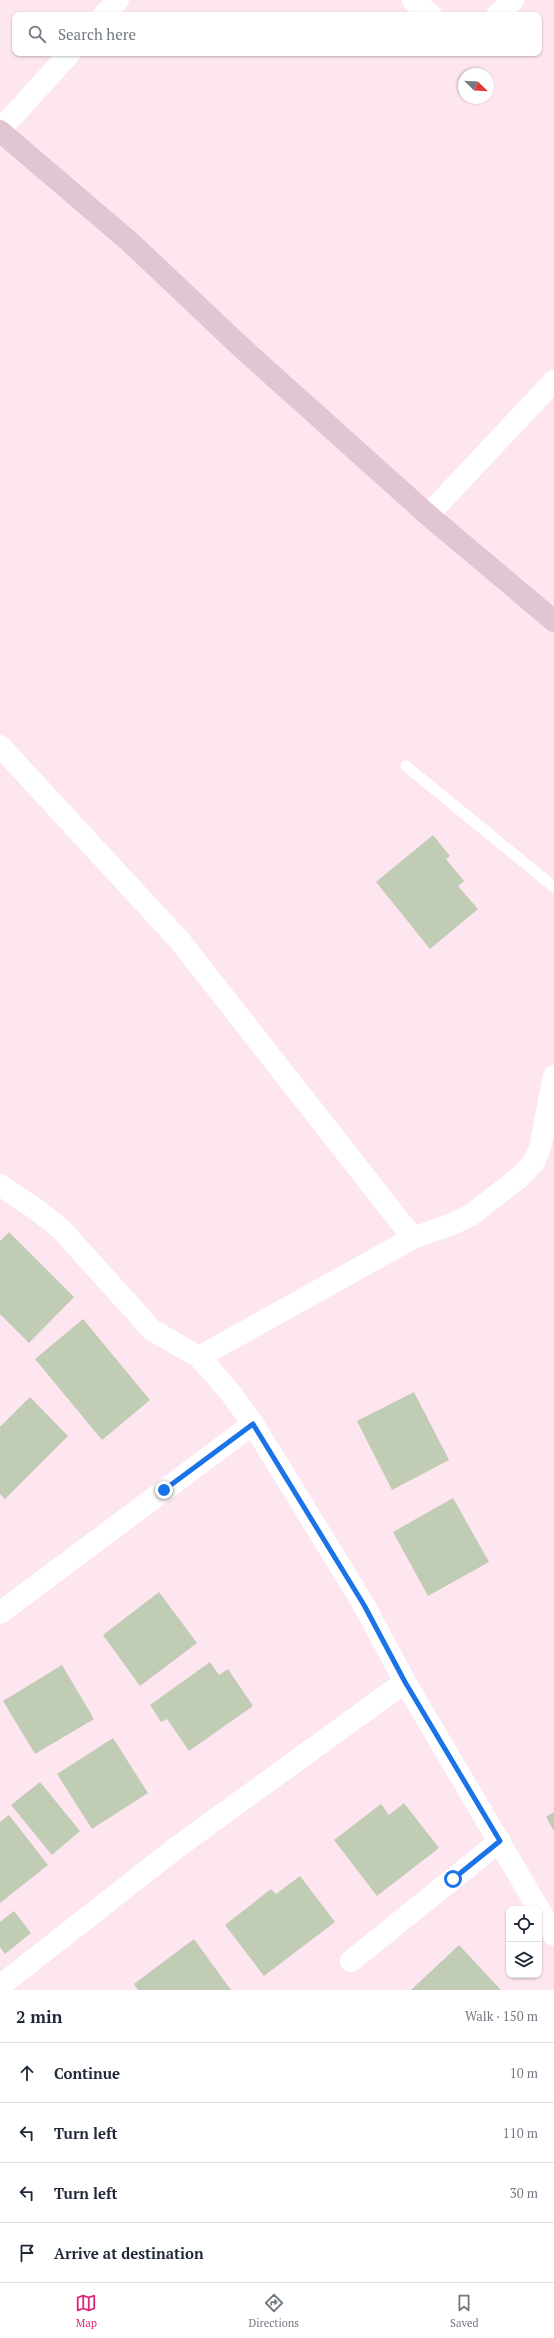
<!DOCTYPE html>
<meta charset="utf-8">
<style>
body{margin:0;font-family:"PT Serif",serif;background:#f2f2f3;color:#1f2937}
.controls{position:absolute;right:12px;bottom:12px;display:grid;overflow:hidden;border-radius:8px;box-shadow:0 1px 3px #0004}
.controls button{width:36px;height:36px;display:grid;place-items:center;padding:0;border:0;border-bottom:1px solid #e0e1e3;background:#fff;color:#1f2937;font:20px sans-serif}
.compass{position:absolute;left:458px;top:68px;width:36px;height:36px;border-radius:50%;background:#fff;box-shadow:0 1px 3px #0004;rotate:114deg}
.stop{position:absolute;width:12px;height:12px;margin:-9px;border:3px solid #1a73e8;border-radius:50%;background:#fff}
.stop.end{background:#1a73e8;border-color:#fff;box-shadow:0 1px 4px #0008}
.list{margin:0;padding:0;list-style:none}
h2{display:flex;justify-content:space-between;align-items:center;height:52px;margin:0;padding:0 16px;font-size:17px}
h2 small{font-size:13px;font-weight:400;color:#747a83}
.list li{display:grid;grid-template-columns:26px 1fr auto;gap:12px;align-items:center;box-sizing:border-box;height:60px;padding:0 16px;border-top:1px solid #e0e1e3}
.list b{display:block;font-size:15px;white-space:nowrap}
.list em{font-size:13px;font-style:normal;color:#747a83}
.icon{flex:none;width:22px;height:22px;fill:none;stroke:currentColor;stroke-width:2;stroke-linecap:round;stroke-linejoin:round}
.map{position:relative;flex:none;width:554px;height:1990px;overflow:hidden}
.search{position:absolute;background:#fff;box-shadow:0 1px 3px #0004;left:12px;right:12px;top:12px;height:44px;display:flex;align-items:center;gap:10px;box-sizing:border-box;padding:0 14px;border-radius:8px;color:#747a83;font-size:15px}
.sheet{height:292px;background:#fff}
nav{display:flex;justify-content:space-around;align-items:center;box-sizing:border-box;height:56px;border-top:1px solid #e0e1e3;background:#fff;font-size:11px;color:#747a83}
nav a{display:grid;justify-items:center;gap:2px}
nav .on{color:#db2777}
.map>svg:first-child{display:block}
.building{fill:#c1ccb5}
.lines{fill:none;stroke-linecap:round;stroke-linejoin:round}
.service{stroke:#fff;stroke-width:11}
.minor{stroke:#fff;stroke-width:22}
.secondary{stroke:#e2c5d2;stroke-width:22}
.route{stroke:#1a73e8;stroke-width:5}
</style>
<div class="map">
<svg width="554" height="1990" viewBox="0 0 554 1990">
<rect width="100%" height="100%" fill="#fde6ef"/>
<path class="building" d="M433,835L450,856L446,859L464,881L458,886L478,909L430,949L376,882Z
M9,1232L74,1297L29,1343L0,1314V1241Z
M83,1319L150,1400L102,1440L35,1359Z
M414,1392L449,1460L392,1490L357,1421Z
M30,1397L68,1436L5,1499L0,1494V1427Z
M453,1498L489,1562L428,1596L393,1532Z
M159,1592L197,1643L140,1686L103,1635Z
M210,1662L219,1675L228,1669L253,1706L189,1751L167,1719L161,1722L150,1705Z
M62,1665L94,1719L35,1754L3,1701Z
M113,1738L148,1793L92,1829L57,1774Z
M40,1782L80,1831L52,1855L11,1805Z
M404,1803L439,1848L377,1896L334,1840L381,1804L389,1815Z
M554,1812V1831L546,1817Z
M9,1815L48,1865L0,1903V1822Z
M300,1876L335,1922L264,1976L225,1925L271,1889L276,1894Z
M14,1911L31,1933L5,1954L0,1947V1922Z
M194,1939L231,1990H138L134,1984Z
M459,1945L501,1990H411Z"/>
<g class="lines">
<path class="service" d="M406,766L554,887"/>
<path class="minor" d="M413,0L431,15
M104,15L118,0
M497,15L513,0
M0,130L70,53
M428,515L554,381
M0,746L180,941L413,1238
M0,1185L37,1210L60,1228L152,1330L199,1357L230,1392L253,1424L364,1605L405,1682L554,1935
M199,1357L413,1238L452,1224L471,1215L521,1176L534,1162L540,1148L554,1076
M0,1613L253,1424
M351,1961L500,1841
M0,1986L176,1848L405,1682"/>
<path class="secondary" d="M0,131L130,242L241,347L428,515L554,621"/>
</g>
<g class="lines">
<path class="route" d="M164,1490L253,1424L364,1605L405,1682L500,1841L453,1879"/>
</g>
</svg>
<div class="controls">
<button><svg class="icon" aria-label="locate" viewBox="0 0 24 24"><circle cx="12" cy="12" r="6"/><path d="M12 2v4M12 18v4M2 12h4M18 12h4"/></svg></button>
<button><svg class="icon" aria-label="layers" viewBox="0 0 24 24"><path d="M12 4l9 5-9 5-9-5zM3 14l9 5 9-5"/></svg></button>
</div>
<svg class="compass" viewBox="-18 -18 36 36"><path d="M0-13l5 13h-10z" fill="#e53935"/><path d="M0 13l5-13h-10z" fill="#747a83"/></svg>
<div class="stop" style="left:453px;top:1879px"></div>
<div class="stop end" style="left:164px;top:1490px"></div>
<div class="search"><svg class="icon" aria-label="search" viewBox="0 0 24 24"><circle cx="10" cy="10" r="6"/><path d="M15 15l6 6"/></svg>Search here</div>
</div>
<section class="sheet">
<h2>2 min<small>Walk · 150 m</small></h2>
<ul class="list">
<li><svg class="icon" aria-label="ahead" viewBox="0 0 24 24"><path d="M12 20V5M6 11l6-6 6 6"/></svg><div><b>Continue</b></div><em>10 m</em></li>
<li><svg class="icon" aria-label="left" viewBox="0 0 24 24"><path d="M17 20v-9H6M10 6l-5 5 5 5"/></svg><div><b>Turn left</b></div><em>110 m</em></li>
<li><svg class="icon" aria-label="left" viewBox="0 0 24 24"><path d="M17 20v-9H6M10 6l-5 5 5 5"/></svg><div><b>Turn left</b></div><em>30 m</em></li>
<li><svg class="icon" aria-label="arrive" viewBox="0 0 24 24"><path d="M6 21V4h12l-3 4 3 4H6"/></svg><div><b>Arrive at destination</b></div></li>
</ul>
</section>
<nav>
<a class="on"><svg class="icon" aria-label="map" viewBox="0 0 24 24"><path d="M3 6l6-2 6 2 6-2v14l-6 2-6-2-6 2zM9 4v14M15 6v14"/></svg>Map</a>
<a><svg class="icon" aria-label="directions" viewBox="0 0 24 24"><path d="M12 3l9 9-9 9-9-9zM9 14v-3h6M13 9l2 2-2 2"/></svg>Directions</a>
<a><svg class="icon" aria-label="saved" viewBox="0 0 24 24"><path d="M7 4h10v16l-5-4-5 4z"/></svg>Saved</a>
</nav>
